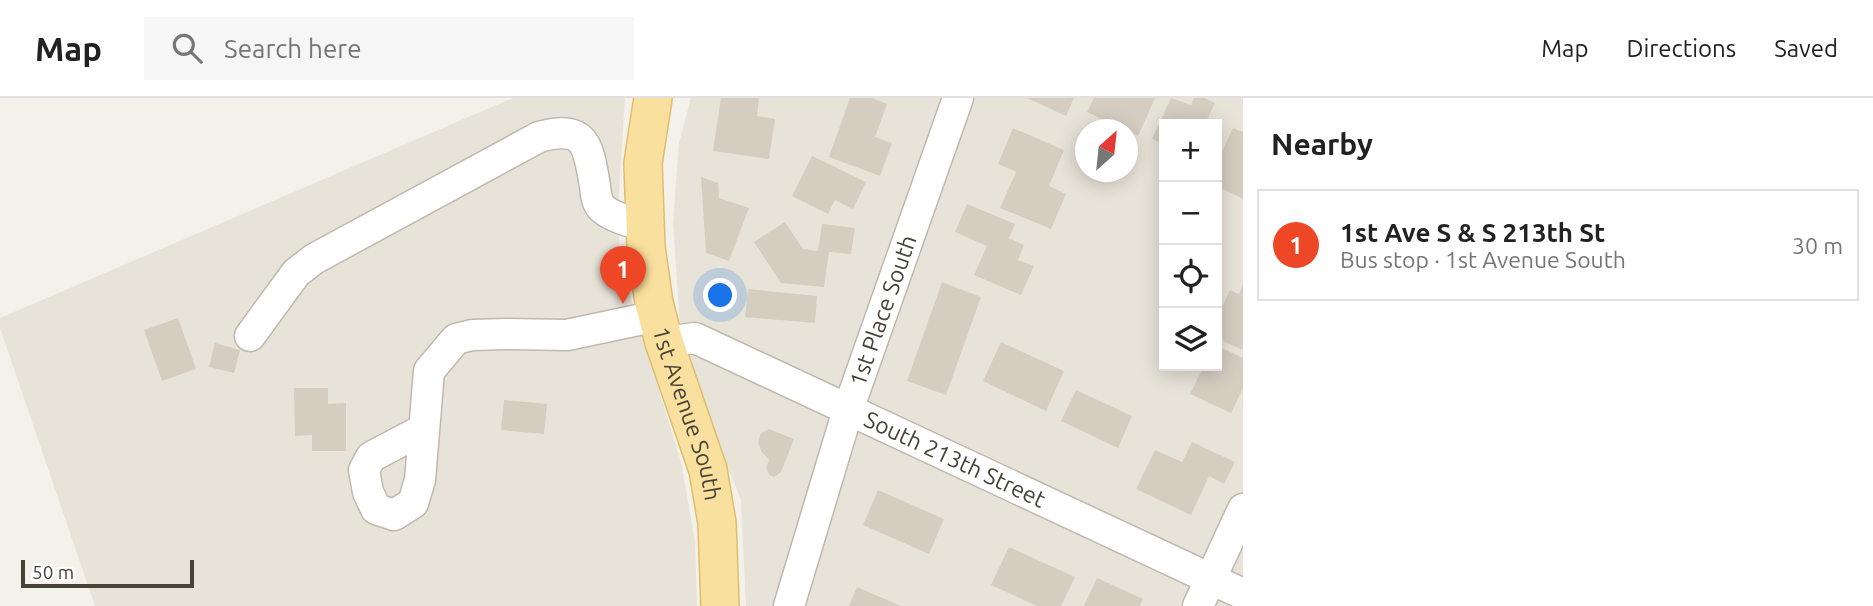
<!DOCTYPE html>
<meta charset="utf-8">
<style>
body{margin:0;font-family:Ubuntu,sans-serif;background:#f6f6f6;color:#222}
.controls{position:absolute;right:21px;top:21px;display:grid;overflow:hidden;border-radius:0px;box-shadow:0 4px 18px #0003}
.controls button{width:63px;height:63px;display:grid;place-items:center;padding:0;border:0;border-bottom:2px solid #e0e0e0;background:#fff;color:#222;font:35px sans-serif}
.compass{position:absolute;left:1075px;top:21px;width:63px;height:63px;border-radius:50%;background:#fff;box-shadow:0 4px 18px #0003;rotate:27deg}
.scale{position:absolute;left:21px;bottom:18px;width:173px;box-sizing:border-box;padding-left:7px;border:4px solid #474238;border-top:0;font-size:19px;line-height:24px;white-space:nowrap;color:#474238;-webkit-text-stroke:5px #fff;paint-order:stroke}
.you{position:absolute;left:721px;top:198px;width:24px;height:24px;margin:-18px;border:5px solid #fff;border-radius:50%;background:#1a73e8;box-shadow:0 0 0 10px #1a73e833}
.badge{display:grid;place-items:center;width:46px;height:46px;border-radius:50%;background:#ee4726;color:#fff;font-size:23px;font-weight:700}
.pin{position:absolute;translate:-50% -58px;filter:drop-shadow(0 2px 4px #0008)}
.pin::after{content:'';position:absolute;top:37px;width:24px;height:21px;background:inherit;clip-path:polygon(0 0,100% 0,50% 100%)}
.list{margin:0;padding:0;list-style:none}
h2{display:flex;justify-content:space-between;align-items:center;height:91px;margin:0;padding:0 28px;font-size:30px}
h2 small{font-size:23px;font-weight:400;color:#767676}
.list li{display:grid;grid-template-columns:46px 1fr auto;gap:21px;align-items:center;box-sizing:border-box;height:112px;margin:0 14px 14px;padding:0 14px;border:2px solid #e0e0e0;border-radius:0px}
.list b{display:block;font-size:26px;white-space:nowrap}
.list p{margin:0;font-size:23px;white-space:nowrap;color:#767676}
.list em{font-size:23px;font-style:normal;color:#767676}
.icon{flex:none;width:38px;height:38px;fill:none;stroke:currentColor;stroke-width:2;stroke-linecap:round;stroke-linejoin:round}
.map{position:relative;flex:none;width:1243px;height:508px;overflow:hidden}
header{display:flex;align-items:center;gap:42px;box-sizing:border-box;height:98px;padding:0 35px;background:#fff;border-bottom:2px solid #e0e0e0}
header strong{font-size:33px}
nav{display:flex;gap:38px;margin-inline-start:auto;font-size:24px}
.search{width:490px;height:63px;background:#f6f6f6;display:flex;align-items:center;gap:18px;box-sizing:border-box;padding:0 24px;border-radius:0px;color:#767676;font-size:26px}
main{display:flex}
aside{flex:1;background:#fff}
.map>svg:first-child{display:block}
.residential{fill:#e8e3d8;fill-rule:evenodd}
.building{fill:#d5cdc0}
.lines{fill:none;stroke-linecap:round;stroke-linejoin:round}
.minor-casing{stroke:#bfb9ad;stroke-width:33}
.major-casing{stroke:#debe6e;stroke-width:40}
.minor{stroke:#fff;stroke-width:30}
.major{stroke:#f9e09e;stroke-width:37}
.labels{text-anchor:middle;stroke-width:5;stroke-linejoin:round;paint-order:stroke}
.street-label{font-size:23px;fill:#474238;stroke:#fff}
</style>
<header>
<strong>Map</strong>
<div class="search"><svg class="icon" aria-label="search" viewBox="0 0 24 24"><circle cx="10" cy="10" r="6"/><path d="M15 15l6 6"/></svg>Search here</div>
<nav><a>Map</a><a>Directions</a><a>Saved</a></nav>
</header>
<main>
<div class="map">
<svg width="1243" height="508" viewBox="0 0 1243 508">
<rect width="100%" height="100%" fill="#f4f1ea"/>
<path class="residential" d="M513,0H625L618,110L620,165L681,364L695,443L697,508H95L0,230V220Z
M691,0H1243V508H746L741,402L682,256L673,125L679,45ZM1164,26H1217V268H1164ZM1086,32H1128V74H1086Z"/>
<path class="building" d="M721,0H759L757,18L775,21L769,61L713,53Z
M850,0H872L887,6L875,39L892,45L880,78L829,59Z
M1027,0H1074L1066,18Z
M1094,0H1155L1138,38L1087,14Z
M1171,0L1191,7L1194,0H1205L1215,5L1205,26H1164V47L1152,41Z
M1013,30L1064,52L1049,88L1066,96L1051,131L1000,110L1016,74L998,66Z
M1233,30L1243,34V101L1217,88V64Z
M812,58L866,84L853,111L835,102L828,116L792,98Z
M701,79L718,85L719,100L749,110L729,163L706,155Z
M967,106L1015,126L1009,140L1024,147L1018,162L1034,168L1021,197L974,177L987,148L955,134Z
M785,124L803,151L818,153L822,126L855,130L851,156L829,154L824,189L781,185L754,144Z
M942,184L981,199L946,297L907,283Z
M1243,187V252L1223,243L1219,215L1230,192L1239,196Z
M748,191L817,198L815,225L745,219Z
M178,220L196,271L162,283L144,232Z
M1001,244L1064,273L1046,313L983,283Z
M215,245L240,252L234,275L209,269Z
M1217,248L1243,260V290L1231,315L1190,296L1204,268H1217Z
M294,290H328V306L346,305V353H312V337L295,338Z
M1076,292L1132,318L1118,350L1061,323Z
M504,302L547,306L544,336L501,332Z
M769,331L794,341L781,374L774,379L769,377L766,370L769,362L761,353L758,344L761,335Z
M1192,344L1235,364L1224,386L1209,378L1191,417L1136,391L1155,352L1182,364Z
M878,392L944,421L929,456L863,427Z
M1009,449L1075,479L1061,508H1037L991,487Z
M1097,480L1143,501L1140,508H1084Z
M857,489L901,508H849Z"/>
<g class="lines">
<defs>
<g id="minor">
<path d="M250,238L296,175L314,161L539,39C587,26 588,48 595,88C596,95 596,103 601,109C610,119 633,124 646,129"/>
<path id="s1" d="M664,244L695,240L1243,496"/>
<path d="M424,331L371,359L364,372L368,394L376,411L394,417L413,405L420,382L429,273L456,241L472,237L506,236L567,237L657,218"/>
<path id="s2" d="M789,508L848,312L958,0"/>
<path d="M1198,508L1243,411"/>
</g>
<g id="major">
<path id="s3" d="M653,0L643,65L646,150L654,205L664,244L708,372L717,425L720,508"/>
</g>
</defs>
<use href="#minor" class="minor-casing"/>
<use href="#major" class="major-casing"/>
<use href="#minor" class="minor"/>
<use href="#major" class="major"/>
</g>
<g class="labels">
<g class="street-label">
<text dy="8" stroke="none"><textPath href="#s2" startOffset="310">1st Place South</textPath></text>
<text dy="8" stroke="none"><textPath href="#s3" startOffset="322">1st Avenue South</textPath></text>
<text dy="8" stroke="none"><textPath href="#s1" startOffset="318">South 213th Street</textPath></text>
</g>
</g>
</svg>
<div class="controls">
<button>+</button>
<button>−</button>
<button><svg class="icon" aria-label="locate" viewBox="0 0 24 24"><circle cx="12" cy="12" r="6"/><path d="M12 2v4M12 18v4M2 12h4M18 12h4"/></svg></button>
<button><svg class="icon" aria-label="layers" viewBox="0 0 24 24"><path d="M12 4l9 5-9 5-9-5zM3 14l9 5 9-5"/></svg></button>
</div>
<svg class="compass" viewBox="-18 -18 36 36"><path d="M0-13l5 13h-10z" fill="#e53935"/><path d="M0 13l5-13h-10z" fill="#767676"/></svg>
<div class="scale">50 m</div>
<div class="you"></div>
<div class="pin badge" style="left:623px;top:206px">1</div>
</div>
<aside>
<h2>Nearby<small></small></h2>
<ul class="list">
<li><span class="badge">1</span><div><b>1st Ave S &amp; S 213th St</b><p>Bus stop · 1st Avenue South</p></div><em>30 m</em></li>
</ul>
</aside>
</main>
